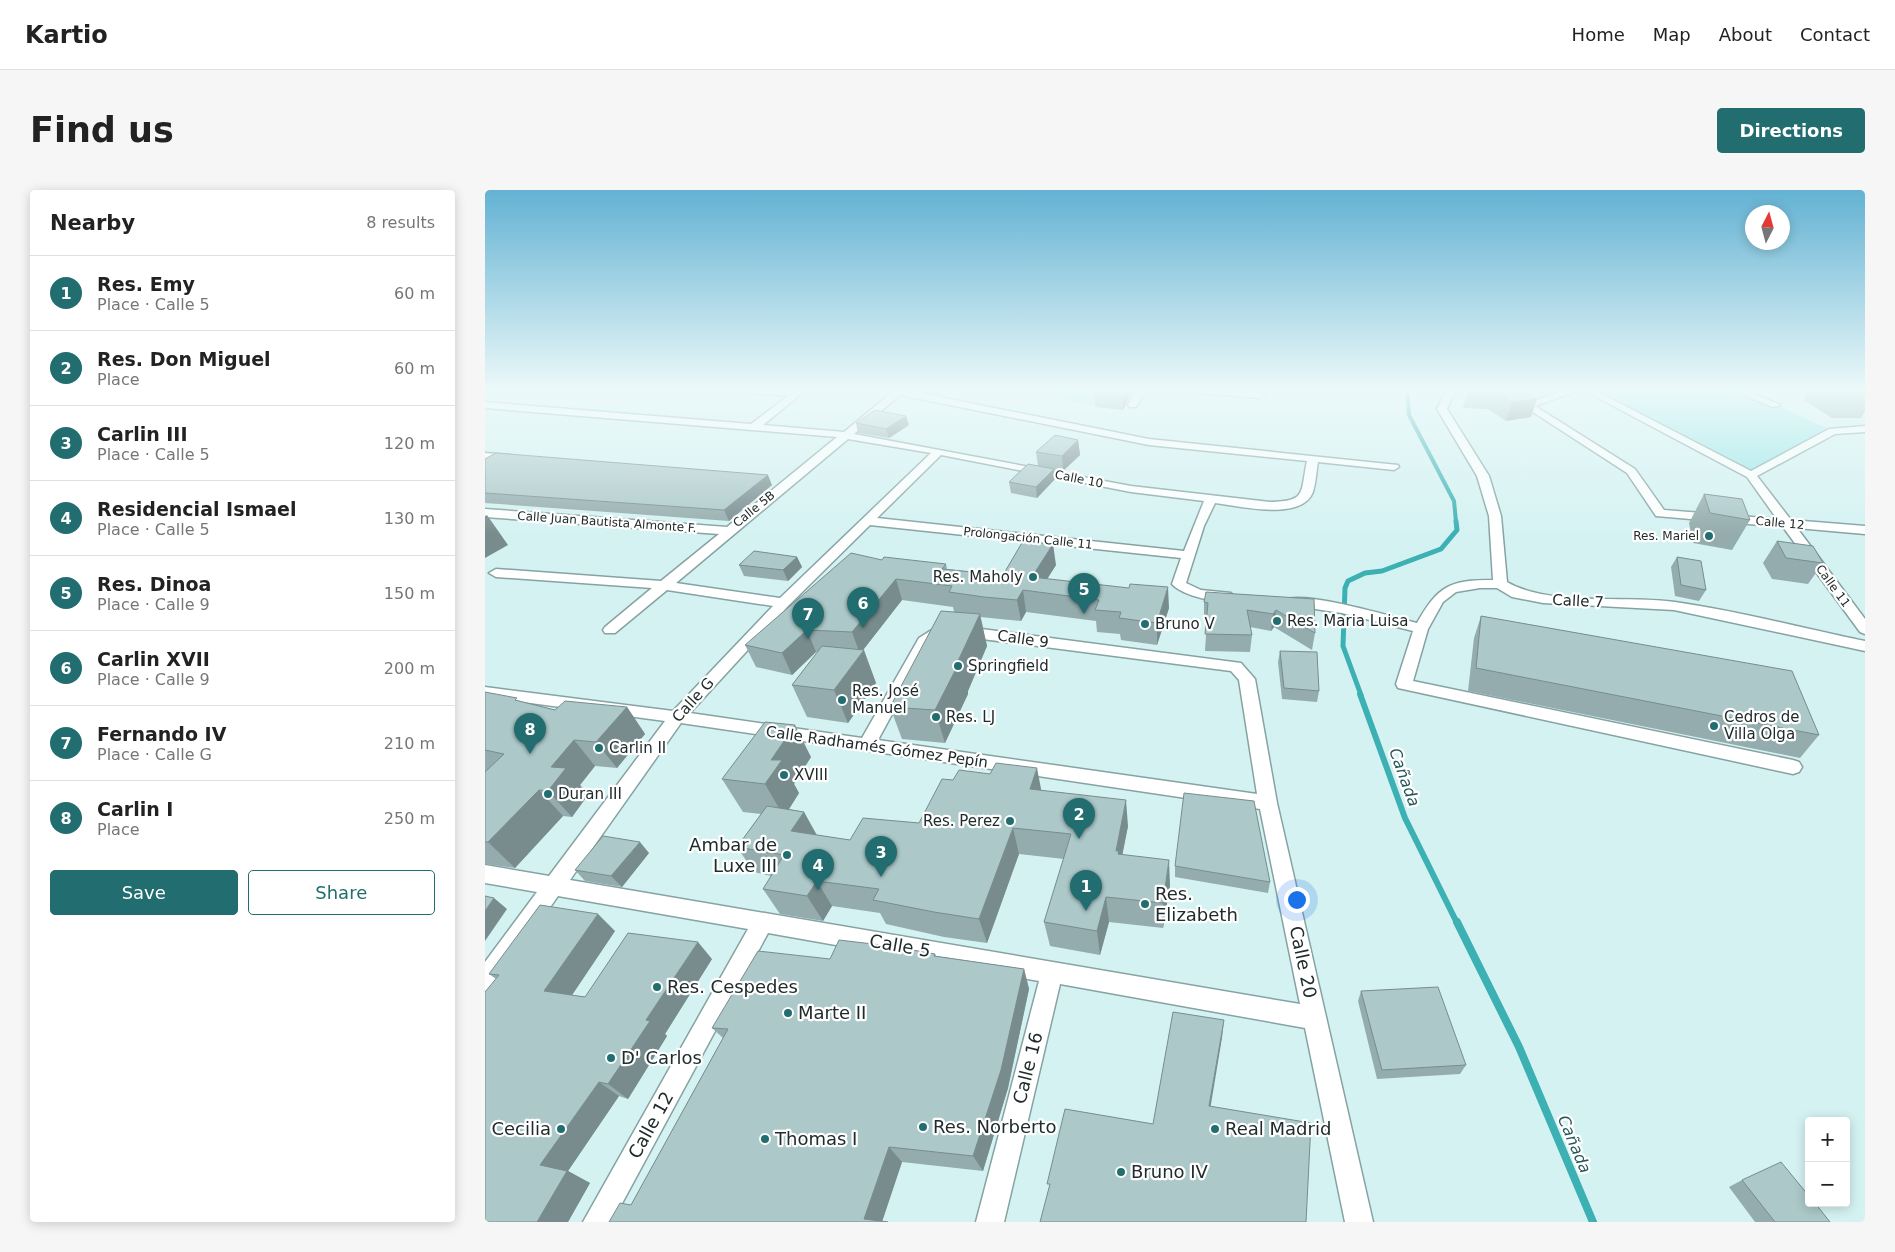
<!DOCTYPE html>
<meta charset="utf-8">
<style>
body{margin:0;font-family:"DejaVu Sans",sans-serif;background:#f6f6f6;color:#222}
.controls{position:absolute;right:15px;bottom:15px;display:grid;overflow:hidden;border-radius:5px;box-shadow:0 2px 12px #0003}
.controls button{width:45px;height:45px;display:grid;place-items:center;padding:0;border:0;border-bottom:1px solid #e0e0e0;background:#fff;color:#222;font:25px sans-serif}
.compass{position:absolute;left:1260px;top:15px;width:45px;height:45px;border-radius:50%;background:#fff;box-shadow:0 2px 12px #0003;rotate:6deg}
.you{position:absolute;left:811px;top:709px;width:18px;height:18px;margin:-12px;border:4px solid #fff;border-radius:50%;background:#1a73e8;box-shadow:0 0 0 8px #1a73e833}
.badge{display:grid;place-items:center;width:32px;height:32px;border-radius:50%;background:#216d6f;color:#fff;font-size:16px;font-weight:700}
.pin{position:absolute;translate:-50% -41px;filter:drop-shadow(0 1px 2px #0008)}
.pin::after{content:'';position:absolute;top:26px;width:18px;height:15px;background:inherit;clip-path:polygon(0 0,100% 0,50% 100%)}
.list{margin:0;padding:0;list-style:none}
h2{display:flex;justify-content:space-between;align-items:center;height:65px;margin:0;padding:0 20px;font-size:21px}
h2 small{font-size:16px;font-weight:400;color:#767676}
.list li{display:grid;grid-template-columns:32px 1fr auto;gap:15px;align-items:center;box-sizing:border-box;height:75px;padding:0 20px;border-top:1px solid #e0e0e0}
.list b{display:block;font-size:19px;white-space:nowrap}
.list p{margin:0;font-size:16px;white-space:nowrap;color:#767676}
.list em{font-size:16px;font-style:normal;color:#767676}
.actions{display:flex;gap:10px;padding:15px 20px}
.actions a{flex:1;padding:11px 0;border:1px solid #216d6f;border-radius:5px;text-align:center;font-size:18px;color:#216d6f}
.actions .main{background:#216d6f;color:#fff}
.map{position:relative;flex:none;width:1380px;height:1032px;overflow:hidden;border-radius:5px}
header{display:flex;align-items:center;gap:30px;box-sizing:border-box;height:70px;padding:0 25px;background:#fff;border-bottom:1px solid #e0e0e0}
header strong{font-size:24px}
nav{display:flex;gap:28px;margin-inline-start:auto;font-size:18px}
.intro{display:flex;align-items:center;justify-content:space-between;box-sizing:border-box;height:120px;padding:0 30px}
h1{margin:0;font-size:35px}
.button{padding:12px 22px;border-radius:5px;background:#216d6f;color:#fff;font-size:18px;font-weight:700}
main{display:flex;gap:30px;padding:0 30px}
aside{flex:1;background:#fff;border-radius:5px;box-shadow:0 2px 12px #0003}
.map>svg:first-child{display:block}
.green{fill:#9ae6e8}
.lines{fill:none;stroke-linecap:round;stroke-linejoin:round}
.stream-far3{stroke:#3cb0b3;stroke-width:4}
.stream-far2{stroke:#3cb0b3;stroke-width:5}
.stream-far1{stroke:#3cb0b3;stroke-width:6}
.stream{stroke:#3cb0b3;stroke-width:8}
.minor-casing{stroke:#86a2a2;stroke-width:3}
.minor{fill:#fff;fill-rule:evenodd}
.wall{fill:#94acad}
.shaded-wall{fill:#788c8d}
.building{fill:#acc8c9;stroke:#788c8d}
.poi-dot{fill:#216d6f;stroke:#fff;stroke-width:2}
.labels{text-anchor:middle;stroke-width:4.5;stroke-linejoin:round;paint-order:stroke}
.far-street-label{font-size:12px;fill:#202b2b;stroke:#fff}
.far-poi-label{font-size:12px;fill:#202b2b;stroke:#fff;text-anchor:end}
.poi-label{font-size:15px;fill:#202b2b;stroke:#fff;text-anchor:start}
.street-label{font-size:15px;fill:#202b2b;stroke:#fff}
.water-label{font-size:16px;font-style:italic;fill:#275758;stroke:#fff}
.near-poi-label{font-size:18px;fill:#202b2b;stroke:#fff;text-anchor:start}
.near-street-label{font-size:18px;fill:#202b2b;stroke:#fff}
</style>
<header>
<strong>Kartio</strong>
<nav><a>Home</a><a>Map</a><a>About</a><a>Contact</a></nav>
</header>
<div class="intro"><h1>Find us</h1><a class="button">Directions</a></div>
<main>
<aside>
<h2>Nearby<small>8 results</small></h2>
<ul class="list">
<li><span class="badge">1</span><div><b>Res. Emy</b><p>Place · Calle 5</p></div><em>60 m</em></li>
<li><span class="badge">2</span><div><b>Res. Don Miguel</b><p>Place</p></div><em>60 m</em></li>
<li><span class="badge">3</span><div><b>Carlin III</b><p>Place · Calle 5</p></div><em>120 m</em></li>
<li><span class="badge">4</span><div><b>Residencial Ismael</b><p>Place · Calle 5</p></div><em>130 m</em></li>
<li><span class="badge">5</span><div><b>Res. Dinoa</b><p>Place · Calle 9</p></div><em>150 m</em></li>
<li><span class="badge">6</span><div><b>Carlin XVII</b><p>Place · Calle 9</p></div><em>200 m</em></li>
<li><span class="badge">7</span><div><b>Fernando IV</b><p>Place · Calle G</p></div><em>210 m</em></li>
<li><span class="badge">8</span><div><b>Carlin I</b><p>Place</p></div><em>250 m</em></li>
</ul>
<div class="actions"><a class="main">Save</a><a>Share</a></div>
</aside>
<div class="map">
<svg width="1380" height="1032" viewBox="0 0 1380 1032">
<rect width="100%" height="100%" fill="#d5f2f2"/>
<path class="green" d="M531,200H622L608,215Z
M1102,200H1247L1291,215L1348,241L1266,285Z"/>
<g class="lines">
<path class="stream-far3" d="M922,200L924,225L969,311L971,332"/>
<path class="stream-far2" d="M876,505L858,456L860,398L863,391L880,383L897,381L956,359L972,340L971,331"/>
<path class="stream-far1" d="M875,504L920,628L972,733"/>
<path class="stream" d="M972,732L1034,857L1108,1032"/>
<defs>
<path id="minor" d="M263,200H321L278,235L359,242L410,200H420L664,249L913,275L914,277L909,280L833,272C831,282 831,298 826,306C811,330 754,316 730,313L719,336L701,393L716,400L746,403L748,406C738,417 696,405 687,394L696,368L385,335L303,416L205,523L377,548L434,448L445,441L466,435L756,473L770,489L792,613L888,1032H860L820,838L575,794L519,1032H491L554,791L283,743L127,1032H98L263,739L73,706L8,798L0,801V772L52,702L0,693V675L64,686L180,531L0,507V497L188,521L288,416L182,400L130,443H120L118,440L120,437L167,398L11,387L4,383L11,379L176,391L234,344L0,327V319L242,337L352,247L0,218V212L266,234L303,206L267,203ZM415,205L664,255L822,271C815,304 822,311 785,312L646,296L369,244ZM363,249L446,263L295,408L191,393ZM456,265L646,302L719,311L699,361L392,328ZM466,445L746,481L754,490L772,604L393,550L445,454L455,447ZM196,533L775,619L815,814L85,690Z
M652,200H661L651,217H645L643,215Z
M711,200C726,200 769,196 780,205L775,208L715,203Z
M961,200H971L962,219L1004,286L1016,326L1022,392C1065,417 1140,405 1190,412C1254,421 1317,438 1380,451V461L1189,420L1058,413L1027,407L1012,398H995L971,402L958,412L943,439L928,491L1308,570L1314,572L1317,577L1314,582L1308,584L913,498L911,494L928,441L857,423L803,415L801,412L803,409C827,403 905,426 932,433C953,396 964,390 1008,390L1004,326L992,286L952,219Z
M1081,200H1095L1050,216L1150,279L1179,320L1292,329L1262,287L1098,200H1109L1266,281L1344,239L1380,236V242L1350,244L1272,286L1306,330L1380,336V344L1312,338L1380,429V444L1375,442L1298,337L1171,326L1142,283L1037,215Z
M1246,200H1259L1296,215L1288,217Z
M0,263L25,265L30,268L25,271L0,269Z"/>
</defs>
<use href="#minor" class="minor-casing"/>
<use href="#minor" class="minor"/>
</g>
<path class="wall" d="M431,200H459L452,205Z
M608,200H648L638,220L610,217Z
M983,200H1037L1046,227L1021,231L1003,219L978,218Z
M1324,200H1380V221L1376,228H1347L1319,210Z
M371,233L424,235L404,248L373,243Z
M593,250L595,265L578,281L569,280L570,289L552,308L526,303L524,292L553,276L551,262Z
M0,269L287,295L244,331L0,313Z
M1219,304L1265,330L1247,360L1208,353L1204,333Z
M1292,351L1338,373L1323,394L1287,389L1278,373Z
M312,367L317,377L303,391L259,386L254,375Z
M1192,367L1221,400L1214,411L1190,406L1186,377Z
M397,370L461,374L462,379L518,385L571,375L562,389L684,418L672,455L636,450L635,444L612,442L611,431L541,422L536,431L495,427L502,456L483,501V504L460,553L417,549L405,517L469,422L468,417L417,410L378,460L391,493L363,533L322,527L307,495L333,462H331L307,485L271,477L260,455Z
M829,409L830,443L827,460L789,437L786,441L765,437L767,445L765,462L720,461L722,429H719V412Z
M996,426L1334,545L1315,568L983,501L989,448Z
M795,461L834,501L832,512L797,509L793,472Z
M0,502L70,520L142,517L160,544L132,578L110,576L95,595L103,605L87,627L78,626L30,678L0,674Z
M326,567L309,594L314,603L304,619L319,622L332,645L365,650L434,633L557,600L643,636L637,665L685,695L678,738L624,732L615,765L565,756L559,732L579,669L534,664L502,753L459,747L401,734L395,723L347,716L338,731L295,724L278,699L286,686L269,682L252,657L276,624L258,622L237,589Z
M164,663L137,697L100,691L90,680Z
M690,676L785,692L783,703L690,687Z
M130,741L87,805L100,807L227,769L180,844L182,846L143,909L134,906L83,981L105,993L83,1032H0L11,789L4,784Z
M450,764L451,766L539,779L544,799L523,898L498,981L417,972L397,1031L146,1015L238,848L227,838L345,769Z
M876,801L981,875L975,884L892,889L873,811Z
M1257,990L1345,1032H1270L1244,997Z"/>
<path class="shaded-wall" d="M451,200H459L452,205Z
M637,200H648L638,220Z
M1052,209L1046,227L1021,231L1027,212Z
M421,226L424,235L404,248L401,239Z
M593,250L595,265L578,281L577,266Z
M569,279L570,289L552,308L551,297Z
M283,285L287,295L244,331L239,320Z
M2,325L23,355L0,368V326Z
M568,354L571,375L554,402L547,387Z
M312,367L317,377L303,391L298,380Z
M411,389L417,410L375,464L367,442Z
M683,397L684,418L672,455V433Z
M538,400L541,422L536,431L532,410Z
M791,420L789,437L786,441L788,424Z
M495,424L502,456L483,501V504L460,553L450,520Z
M322,440L331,462L307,485L297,463Z
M379,460L391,493L363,533L349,500Z
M142,517L160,544L132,578L111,552Z
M310,535L326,567L309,594L314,603L299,627L280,594L286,570Z
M89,550L110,576L95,595L103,605L87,627L63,601L66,577Z
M552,578L557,604L545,599Z
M54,600L78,626L30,678L3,652Z
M641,610L643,636L635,677L631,661Z
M319,622L333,648L306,641Z
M528,638L534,664L502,753L494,729Z
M155,652L164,663L137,697L126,686Z
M684,670L685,695L678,738V713Z
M332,691L347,716L338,731L322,706Z
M621,707L624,732L615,765L612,741Z
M9,708L22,719L0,751V721Z
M113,724L130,741L79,817L59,801Z
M213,752L227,769L180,844L182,846L143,909L123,894L161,830Z
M539,779L544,799L523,898L498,981L488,966Z
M739,830L737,848L723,932L724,916Z
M114,892L134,906L83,981L105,993L83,1032H52L55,975Z
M404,957L417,972L397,1032L379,1029Z"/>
<path class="building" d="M990,200H1037L1052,209L1027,212L1008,201Z
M1361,200H1380V201H1363Z
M390,220L421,226L401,239L371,233Z
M570,245L593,250L577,266L551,262Z
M11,263L283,285L239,320L0,303V269Z
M543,274L569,279L551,297L524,292Z
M1219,304L1257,309L1265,330L1225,323Z
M538,351L568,354L547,387L644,398L645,394L683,397L672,433L634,428L636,422L610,420L614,410L538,400L532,410L499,407L464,402L467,396L411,389L367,442L322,440L297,463L260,455L366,363L397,370L399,367L461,374L457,379L518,385Z
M1292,351L1328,356L1338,373L1301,368Z
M269,361L312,367L298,380L254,375Z
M1192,367L1216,371L1221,400L1196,395Z
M721,402L829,409L830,443L791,420L788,424L762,420L767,445L720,444L723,413L719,412Z
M456,421L495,424L473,471H475L450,520L405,517Z
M996,426L1307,481L1334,545L991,478Z
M337,456L379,460L349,500L307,495Z
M795,461L832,462L834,501L799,498Z
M0,502L32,508L30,510L70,520L80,511L142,517L111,552L89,550L66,577L81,578L63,601L54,600L3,652H0V582L19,564L0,560Z
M280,532L310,535L286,570H297L280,594L237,589Z
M511,573L552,578L545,599L641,610L631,661H634L633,664L684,670L678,713L621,707L612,741L559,732L586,644L528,638L494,729L449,722L388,710L394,699L332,691L322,706L278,699L299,665L252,657L282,616L319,622L306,641L365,650L378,628L434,633L457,589L468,590L474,580L505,584Z
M699,603L769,611L785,692L690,676Z
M118,646L155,652L126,686L90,680Z
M0,706L9,708L0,721Z
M55,715L113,724L59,801L100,807L143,743L213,752L161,830L165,831L123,894L114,892L55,975L82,981L52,1032H0V802L14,785L4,784Z
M354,750L405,756L450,764L449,766L539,779L516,880L488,966L404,957L379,1029L403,1032H124L135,1013L146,1015L243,839L227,838L273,761L345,769Z
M953,797L981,875L897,880L876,801Z
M688,822L739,830L724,916L826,933L821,1032H555L565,994H562L580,919L668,934Z
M1296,972L1324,1006V1013H1330L1345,1032H1290L1257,990Z"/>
<linearGradient id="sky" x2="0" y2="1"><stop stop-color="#63b2d3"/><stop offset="0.58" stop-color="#ecf9f9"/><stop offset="1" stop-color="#ecf9f9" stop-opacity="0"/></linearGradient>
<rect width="1380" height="345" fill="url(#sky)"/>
<g class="poi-dot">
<circle cx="1224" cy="346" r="5"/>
<circle cx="548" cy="387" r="5"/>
<circle cx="792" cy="431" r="5"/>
<circle cx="660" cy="434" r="5"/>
<circle cx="473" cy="476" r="5"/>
<circle cx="357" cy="510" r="5"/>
<circle cx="451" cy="527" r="5"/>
<circle cx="1229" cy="536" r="5"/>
<circle cx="114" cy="558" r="5"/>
<circle cx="299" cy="585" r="5"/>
<circle cx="63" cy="604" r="5"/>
<circle cx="525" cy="631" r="5"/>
<circle cx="302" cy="665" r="5"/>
<circle cx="660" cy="714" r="5"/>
<circle cx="172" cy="797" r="5"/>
<circle cx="303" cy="823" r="5"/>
<circle cx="126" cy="868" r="5"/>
<circle cx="438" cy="937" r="5"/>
<circle cx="76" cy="939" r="5"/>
<circle cx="730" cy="939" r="5"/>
<circle cx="280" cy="949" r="5"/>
<circle cx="636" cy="982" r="5"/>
</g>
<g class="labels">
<g class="far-street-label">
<text transform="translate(594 289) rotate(11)" y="4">Calle 10</text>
<text transform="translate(269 319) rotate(-39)" y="4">Calle 5B</text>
<text transform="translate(122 332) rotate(4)" y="4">Calle Juan Bautista Almonte F.</text>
<text transform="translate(1295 333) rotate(5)" y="4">Calle 12</text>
<text transform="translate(543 348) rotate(6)" y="4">Prolongación Calle 11</text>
<text transform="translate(1348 396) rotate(54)" y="4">Calle 11</text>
</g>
<g class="far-poi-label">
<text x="1214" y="350">Res. Mariel</text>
</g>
<g class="poi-label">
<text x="538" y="392" text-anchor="end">Res. Maholy</text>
<text x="802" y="436">Res. Maria Luisa</text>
<text x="670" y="439">Bruno V</text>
<text x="483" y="481">Springfield</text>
<text x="367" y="506">Res. José<tspan x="367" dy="17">Manuel</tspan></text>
<text x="461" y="532">Res. LJ</text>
<text x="1239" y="532">Cedros de<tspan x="1239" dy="17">Villa Olga</tspan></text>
<text x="124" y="563">Carlin II</text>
<text x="309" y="590">XVIII</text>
<text x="73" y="609">Duran III</text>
<text x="515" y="636" text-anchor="end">Res. Perez</text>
</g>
<g class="street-label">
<text transform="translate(1093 411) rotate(3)" y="5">Calle 7</text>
<text transform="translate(538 449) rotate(8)" y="5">Calle 9</text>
<text transform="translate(208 510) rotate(-48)" y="5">Calle G</text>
<text transform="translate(392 557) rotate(8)" y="5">Calle Radhamés Gómez Pepín</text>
</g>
<g class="water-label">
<text transform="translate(920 587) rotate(70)" y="6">Cañada</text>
<text transform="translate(1090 954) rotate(67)" y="6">Cañada</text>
</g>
<g class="near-poi-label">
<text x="292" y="661" text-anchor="end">Ambar de<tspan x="292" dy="21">Luxe III</tspan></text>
<text x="670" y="710">Res.<tspan x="670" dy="21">Elizabeth</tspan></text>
<text x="182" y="803">Res. Cespedes</text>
<text x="313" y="829">Marte II</text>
<text x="136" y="874">D' Carlos</text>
<text x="448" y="943">Res. Norberto</text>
<text x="66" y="945" text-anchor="end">Cecilia</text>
<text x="740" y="945">Real Madrid</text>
<text x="290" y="955">Thomas I</text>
<text x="646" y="988">Bruno IV</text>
</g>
<g class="near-street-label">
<text transform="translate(415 756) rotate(10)" y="6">Calle 5</text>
<text transform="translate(818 772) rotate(78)" y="6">Calle 20</text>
<text transform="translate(543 878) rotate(-76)" y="6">Calle 16</text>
<text transform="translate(166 935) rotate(-61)" y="6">Calle 12</text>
</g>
</g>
</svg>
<div class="controls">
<button>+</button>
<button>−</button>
</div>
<svg class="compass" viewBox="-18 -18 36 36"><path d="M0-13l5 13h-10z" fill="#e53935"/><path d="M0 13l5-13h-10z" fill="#767676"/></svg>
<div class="you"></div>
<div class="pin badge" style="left:601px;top:721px">1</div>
<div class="pin badge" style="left:594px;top:649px">2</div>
<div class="pin badge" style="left:396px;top:687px">3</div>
<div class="pin badge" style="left:333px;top:700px">4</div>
<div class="pin badge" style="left:599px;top:424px">5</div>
<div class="pin badge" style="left:378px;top:438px">6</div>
<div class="pin badge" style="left:323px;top:449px">7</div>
<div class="pin badge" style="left:45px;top:564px">8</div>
</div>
</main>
